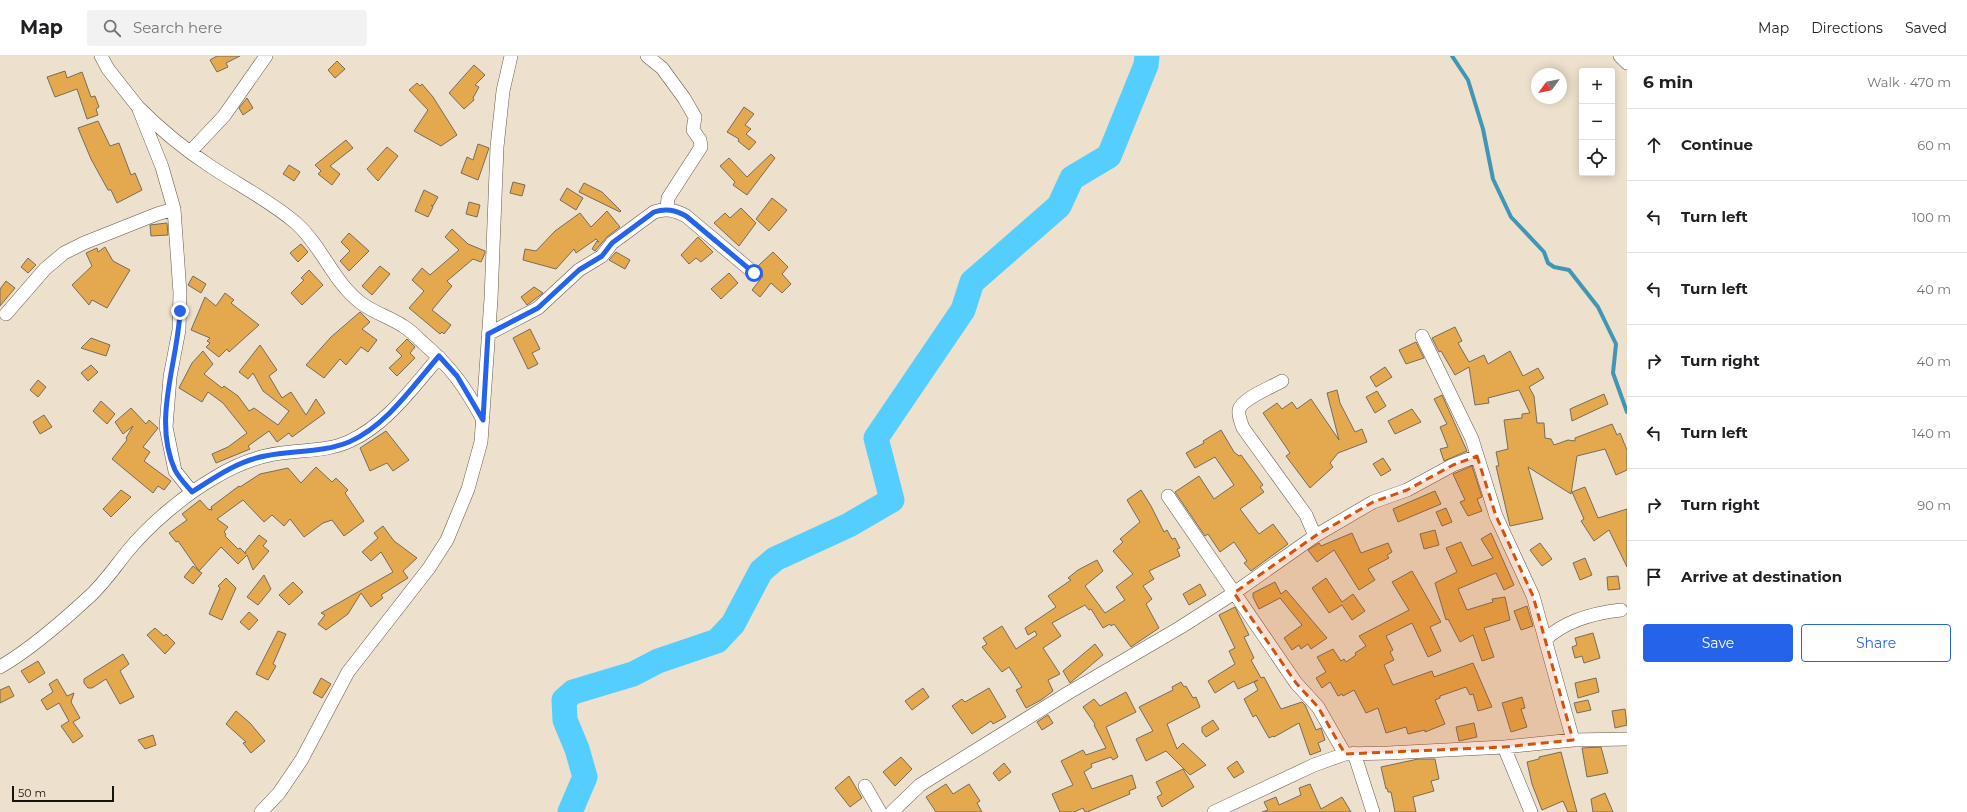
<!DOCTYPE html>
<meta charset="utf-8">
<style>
body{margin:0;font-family:Montserrat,sans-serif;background:#f2f2f2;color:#202124}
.controls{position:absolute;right:12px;top:12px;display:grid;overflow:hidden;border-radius:4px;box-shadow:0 2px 10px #0003}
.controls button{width:36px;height:36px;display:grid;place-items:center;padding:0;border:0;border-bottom:1px solid #e0e0e0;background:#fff;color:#202124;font:20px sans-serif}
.compass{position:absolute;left:1531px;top:12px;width:36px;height:36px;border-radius:50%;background:#fff;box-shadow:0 2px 10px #0003;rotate:237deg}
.scale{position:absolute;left:12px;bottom:10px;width:102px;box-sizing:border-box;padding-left:4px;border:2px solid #16120c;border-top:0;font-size:11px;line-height:14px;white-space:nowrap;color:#16120c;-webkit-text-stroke:3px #ede0cd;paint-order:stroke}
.stop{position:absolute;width:12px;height:12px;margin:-9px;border:3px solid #2563eb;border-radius:50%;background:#fff}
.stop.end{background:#2563eb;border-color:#fff;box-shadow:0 1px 4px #0008}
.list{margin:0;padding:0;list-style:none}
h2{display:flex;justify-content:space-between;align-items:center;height:52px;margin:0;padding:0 16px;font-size:17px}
h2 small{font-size:13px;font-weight:400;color:#757577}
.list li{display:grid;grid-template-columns:26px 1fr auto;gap:12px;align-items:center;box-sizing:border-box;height:72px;padding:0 16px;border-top:1px solid #e0e0e0}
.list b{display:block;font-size:15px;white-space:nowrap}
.list em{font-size:13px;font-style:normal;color:#757577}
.actions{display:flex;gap:8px;padding:12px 16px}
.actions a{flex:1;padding:9px 0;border:1px solid #2563eb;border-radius:4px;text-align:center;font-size:14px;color:#2563eb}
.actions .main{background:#2563eb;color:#fff}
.icon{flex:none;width:22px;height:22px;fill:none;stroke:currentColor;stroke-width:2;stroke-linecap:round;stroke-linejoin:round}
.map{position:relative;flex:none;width:1627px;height:756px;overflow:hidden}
header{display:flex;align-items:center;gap:24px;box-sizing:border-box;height:56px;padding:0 20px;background:#fff;border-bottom:1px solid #e0e0e0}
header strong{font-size:19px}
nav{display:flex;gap:22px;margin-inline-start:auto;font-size:14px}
.search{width:280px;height:36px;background:#f2f2f2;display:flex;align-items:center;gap:10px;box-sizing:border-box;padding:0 14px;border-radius:4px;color:#757577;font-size:15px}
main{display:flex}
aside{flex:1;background:#fff}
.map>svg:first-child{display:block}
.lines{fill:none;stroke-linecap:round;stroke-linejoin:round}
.stream{stroke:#4196b5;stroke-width:4}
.river{stroke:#53cefe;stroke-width:25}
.building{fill:#e4a94e;stroke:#776c5b}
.minor-casing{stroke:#645848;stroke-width:14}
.minor{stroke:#fff;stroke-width:13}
.route{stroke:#2563eb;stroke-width:5}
.marked{fill:#d3520c;fill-opacity:0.2;stroke:#d3520c;stroke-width:3;stroke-dasharray:8 5;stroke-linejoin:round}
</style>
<header>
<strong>Map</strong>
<div class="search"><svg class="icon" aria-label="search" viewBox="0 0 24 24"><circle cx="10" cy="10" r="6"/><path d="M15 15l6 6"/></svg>Search here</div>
<nav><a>Map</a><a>Directions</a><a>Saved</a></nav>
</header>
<main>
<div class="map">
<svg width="1627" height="756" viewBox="0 0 1627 756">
<rect width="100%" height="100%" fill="#ede0cd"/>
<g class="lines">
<path class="stream" d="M1452,0L1468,24L1483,73L1493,123L1511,161L1544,196L1548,207L1554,211L1569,214L1598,251L1616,288L1613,317L1627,356"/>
<path class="river" d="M570,756L585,721L577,693L565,664L564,644L573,636L633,618L658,605L717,585L733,568L761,515L775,503L849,469L892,444L876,382L963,254L972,226L1059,150L1072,122L1109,100L1146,9L1147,0"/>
</g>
<path class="building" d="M217,0H240L226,7L228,11L217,16L210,4Z
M337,5L345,13L335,22L328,14Z
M474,9L485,19L475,29L479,31L473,42L474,44L464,53L449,37Z
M65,15L67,22L82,16L91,41L95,40L99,51L96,53L98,59L87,63L77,33L55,41L47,21Z
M417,27L420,30L422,28L433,41L457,79L441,90L414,75L428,54L409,34Z
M247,42L253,52L243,59L239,52Z
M744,51L754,58L745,69L751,73L746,78L756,86L749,94L738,85L739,83L727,76Z
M98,65L110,90L119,87L131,119L135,117L142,134L117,147L111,134H108L91,103L78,72Z
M346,84L353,92L330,110L340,118L332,129L318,118L321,115L315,109Z
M478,88L489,92L478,124L461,117L467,101L473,104Z
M387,91L398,100L378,125L367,113Z
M771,98L775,102L747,139L733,129L735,126L720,110L729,102L747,121Z
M289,109L300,116L294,125L283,118Z
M513,126L525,129L522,140L510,137Z
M584,127L602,136L621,155L620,156L579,136Z
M567,132L583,142L576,154L560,144Z
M424,134L438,141L433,150L431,149L433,151L428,161L415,155Z
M772,142L787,154L769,175L756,163Z
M469,146L480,149L477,161L466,158Z
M741,152L756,167L739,190L714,167L725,157L730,162Z
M607,155L620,171L607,181L595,195L592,193L597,185L599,186L596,183L576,197L574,193L556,213L523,204L525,193L536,195L555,175L580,157L591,171Z
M167,167L168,179L151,180L150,169Z
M452,173L468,188L485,195V197L481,206L473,203L447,225L452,230L432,254L451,269L444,278L442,276L440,278L409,252L424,235L412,224L422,212L430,219L459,194L445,181Z
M349,177L369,195L349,215L340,205L350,195L341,186Z
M698,181L713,196L701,206L696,202L689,208L681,199Z
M301,188L308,196L298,206L290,197Z
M105,191L113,205L130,214L107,252L92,244L89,249L72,229L92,210L86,197L97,192L98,196Z
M616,196L630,204L625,213L609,204Z
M773,196L788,211L782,218L791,228L782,237L771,227L760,241L752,234L763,220L758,210Z
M28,202L36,209L28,217L21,211Z
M380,210L390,218L372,239L362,230Z
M309,214L323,229L302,249L291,237L304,224L301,222Z
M729,217L738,227L721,243L711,233Z
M193,220L206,228L201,237L188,229Z
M6,225L15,232L0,250V233Z
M534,231L543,237L527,249L521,241Z
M225,237L234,244L231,247L259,269L229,296L227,293L219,301L206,291L210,287L207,285L210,282L191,274L205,241L216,250Z
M360,256L370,266L362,273L377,284L368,296L361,291L346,309L340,303L324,322L306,309L331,281Z
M1455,271L1462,285L1458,287L1469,306L1484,299L1488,308L1510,295L1523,320L1538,312L1544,322L1529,331L1534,340L1537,367H1544L1545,382L1551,383L1554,389L1568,384L1575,385V382L1612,368L1617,379L1620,377L1627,394V414L1616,419L1605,393L1577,400L1571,438L1528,411L1543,463L1510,470L1496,410H1499L1496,396L1508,393L1504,364L1522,362V358L1530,357L1519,334L1488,342L1489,347L1475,349L1469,311L1455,319L1441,295L1439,296L1432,282Z
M530,273L540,293L532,297L538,308L528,313L513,282Z
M91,282L110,289L106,300L81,292Z
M407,283L415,291L410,297L415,302L397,320L389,312L402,300L396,294Z
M1416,286L1424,302L1406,308L1399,294Z
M260,289L277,314L269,320L282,342L291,336L306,359L316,343L325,357L292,381L289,377L277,386L269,375L248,390L250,393L216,407L212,398L228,391L247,377L223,347L208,336L202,346L179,332L192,307L203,295L213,308L204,318L222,332L224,330L238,340L249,355L254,352L278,369L289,355L263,335L253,317L248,323L239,316Z
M91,309L98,316L88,325L81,317Z
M1385,311L1392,321L1376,331L1370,321Z
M38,324L46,331L38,341L30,334Z
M1337,334L1340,347L1355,376L1362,373L1367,386L1338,397L1330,407L1333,411L1310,432L1286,400L1290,397L1263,357L1277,347L1282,353L1292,346L1297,353L1311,343L1339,384L1327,337Z
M1377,335L1386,350L1375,357L1366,341Z
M1604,338L1608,348L1572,365L1570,353Z
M1442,339L1467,395L1444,405L1440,393L1448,391L1440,371L1447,368L1434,343Z
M101,345L115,358L107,368L93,355Z
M131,352L146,368L149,364L158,372L143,391L150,396L144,405L171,425L164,434L158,430L153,437L112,403L127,384L126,382L133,370L123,378L115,366Z
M1412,353L1421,366L1395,378L1388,365Z
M44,359L52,371L40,378L33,366Z
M1221,374L1234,396L1239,400L1241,399L1263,429L1260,431L1264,436L1240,453L1259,478L1273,468L1288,488L1251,515L1244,507L1247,505L1234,486L1220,496L1208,478L1205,480L1175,436L1199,420L1214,443L1234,429L1215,401L1195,412L1186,397L1204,387L1203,385Z
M386,375L409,404L393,415L387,407L370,415L360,392Z
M1383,402L1391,414L1381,420L1373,408Z
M1472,410L1482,441L1477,443L1482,455L1468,460L1460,446L1465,444L1453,418Z
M316,411L332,426L336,422L348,434L345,437L364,465L344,480L332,464L323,467L304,481L290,463L284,470L272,459L264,466L243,444L217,463L228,471L224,476L226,478L225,480L238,493L240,492L246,498L245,496L259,479L267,485L263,490L269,495L253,514L247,499L238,508L221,491L199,515L202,517L193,528L184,521L193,510L199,515L178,485L176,486L169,477L187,464L182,458L200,444L208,453L212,454L211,451L239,430L240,431L260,418L288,412L301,427Z
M1585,431L1598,462L1627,453V511L1609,474L1594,485L1581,465L1584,463L1572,436Z
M121,434L131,441L111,461L103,453Z
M1141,434L1151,450L1164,476L1167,474L1172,483L1175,482L1180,492L1177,493L1180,500L1149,515L1154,523L1143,530L1152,543L1146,548L1159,572L1131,591L1114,568L1111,570L1110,568L1103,572L1091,553L1089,554L1085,549L1052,567L1061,580L1043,592L1060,618L1048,624L1053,635L1041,644L1026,652L1016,634L1022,631L1009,611L1002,616L982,591L987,588L983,582L1002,570L1016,593L1037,579L1035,575L1028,579L1025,572L1056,551L1048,540L1071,524L1068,522L1078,514L1097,504L1103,515L1085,530L1105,557L1125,544L1116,531L1133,518L1113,495L1123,486L1120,483L1140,466L1127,444Z
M1435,435L1441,448L1398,466L1393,453Z
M1446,452L1452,466L1442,470L1436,456Z
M383,470L394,485L417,502L403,515L408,522L381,539L383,542L371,551L361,537L348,558L326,574L318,568L325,559L321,557L393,516L381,496L371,505L362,496L378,482L374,477Z
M1435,474L1439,489L1424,493L1420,478Z
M1352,477L1361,497L1388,487L1392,496L1387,499L1389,502L1368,513L1375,524L1359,534L1334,494L1317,506L1308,494L1319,487L1321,490Z
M1491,477L1514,529L1504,534L1496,517L1458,533L1467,554L1493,546L1492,543L1505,541L1510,564L1484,572L1494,601L1482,605L1473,579L1460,586L1448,563L1446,564L1435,527L1457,516L1446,492L1461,486L1472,510L1493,502L1481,483Z
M1540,487L1552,503L1542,510L1530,494Z
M1585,502L1592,519L1580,524L1573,507Z
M1412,515L1441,566L1430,571L1441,595L1428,601L1412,567L1386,580L1393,594L1390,596L1394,604L1384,609L1393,629L1432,615L1434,621L1473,607L1492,651L1478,655L1473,638L1470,639L1466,631L1440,640V642L1435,644L1445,668L1425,676V674L1408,678L1406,671L1386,677L1378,652L1366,657L1354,634L1343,640L1342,638L1338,640L1330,626L1322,632L1316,622L1326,616L1317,601L1333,593L1341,605L1344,603L1346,606L1356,599L1355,597L1366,590L1359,580L1409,554L1392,526Z
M264,519L271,533L258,549L247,541Z
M1618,520L1620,533L1608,534L1607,521Z
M226,522L236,532L222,564L209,558L220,532L218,530Z
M1326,522L1342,546L1353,538L1365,555L1352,564L1342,549L1329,557L1312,532Z
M293,526L303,536L289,549L279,539Z
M1275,526L1281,538L1286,534L1327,582L1311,593L1308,588L1301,593L1299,589L1292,594L1284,582L1302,569L1280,542L1259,553L1253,541V537Z
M1200,528L1206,539L1189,549L1183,538Z
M1527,550L1533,570L1521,574L1514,555Z
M1235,551L1249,579L1244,581L1254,602L1251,604L1261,622L1264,621L1281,653L1302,646L1305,649L1316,674L1321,672L1325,684L1318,687L1321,695L1310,699L1299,667L1274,681L1273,680L1269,682L1256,659L1253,661L1244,643L1258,634L1254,626L1258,624L1238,633L1234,625L1215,637L1208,625L1235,608L1229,595L1235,592L1219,559Z
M249,556L258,564L249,574L240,566Z
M155,572L164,580L166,578L175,587L165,598L147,579Z
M278,575L286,578L273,608L276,610L268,624L256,618Z
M1593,577L1600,602L1584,607L1582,600L1575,602L1572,591L1577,589L1575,582Z
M1095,588L1103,599L1070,627L1063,615Z
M123,598L129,608L120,615L134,641L120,648L106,623L92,632H88L84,627V623Z
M38,605L45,617L29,627L21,615Z
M321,622L331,628L322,642L313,637Z
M1596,622L1599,636L1578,642L1575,627Z
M57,623L67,640L74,637L71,646L80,662L73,666L83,680L73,687L61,670L69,665L59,647L47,654L41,644L53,636L49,628Z
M1181,626L1184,631L1186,630L1193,642L1196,641L1200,651L1167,668L1177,693L1183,687L1206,709L1190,719L1166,695L1146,705L1136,683L1153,675L1139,651L1173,634L1172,631Z
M9,630L14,640L0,647V634Z
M923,632L929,641L912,654L905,645Z
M989,632L1006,661L993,668L991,665L972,678L952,650L962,643L965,646Z
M1126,636L1136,656L1106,671L1118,701L1113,704L1111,701L1091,708L1092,711L1084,716L1092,733L1132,719L1136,732L1129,735L1130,738L1087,756H1085L1083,752L1074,756H1060L1052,738L1073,729L1061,705L1083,694L1086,699L1106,692L1094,669L1095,668L1083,651L1094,643L1100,650Z
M1522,641L1525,652L1521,653L1527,671L1511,676L1502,647Z
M1588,644L1591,654L1577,657L1574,647Z
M1625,653L1627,669L1615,672L1612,655Z
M236,655L250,667L265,685L251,697L243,687L246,686L226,668Z
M1048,659L1053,667L1042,674L1037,666Z
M1213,664L1219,673L1206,681L1202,676V671Z
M1474,667L1477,681L1459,685L1456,671Z
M153,679L156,689L145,693L138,684Z
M1601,691L1608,717L1587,721L1582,692Z
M1561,696L1567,719L1577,756H1568L1563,745L1542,754L1532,728L1527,706L1539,703V701Z
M901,701L912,713L895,730L883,716Z
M1418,703H1435L1439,723L1431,725L1434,735L1413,741L1416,756H1395L1391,736H1388L1387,732L1386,733L1381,711Z
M1237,705L1244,716L1234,722L1227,712Z
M1004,707L1011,716L999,725L993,717Z
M1183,713L1194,731L1162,751L1157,741L1162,738L1156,726Z
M849,720L862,742L850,751L835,732Z
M946,728L953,738L969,728L980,745L977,747L982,756H936L926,741Z
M1310,728L1321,753L1342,741L1351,756H1262L1268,754L1264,746L1276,741L1279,749L1301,739L1299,732Z
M1605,737L1613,756H1593L1591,743Z"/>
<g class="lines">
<defs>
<path id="minor" d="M101,0L108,13L138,51L162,111L174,153L180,237L179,274L170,321L166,371L175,415L192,436
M647,0L662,12L684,42L695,61L693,74L700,84L701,91L668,142L667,153
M1620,0L1627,7
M138,51C160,73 184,93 210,110C240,130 269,144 296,167C322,190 333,226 361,247C374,257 390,261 403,270C410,274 416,280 422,286C451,311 464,329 483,364
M190,96L224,60L266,0
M6,258L45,213L64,197L84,187L157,158L174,153
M488,278L538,252L579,214L602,200L612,187L654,156C666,152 675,154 686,160L754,217
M1422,280L1472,383L1496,460L1533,540L1573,684
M1282,325C1272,331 1241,343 1239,354C1238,360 1241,366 1243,372L1306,459L1315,480
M1168,440L1296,627L1318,651L1345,698
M1546,583C1566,564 1594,557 1621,554
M0,611C31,593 63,565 90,540C104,527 115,511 127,496C149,469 183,440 214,422C238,407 263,398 291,396C310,394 331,394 350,385C387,368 413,331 439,301
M1504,691L1531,756
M1354,697L1373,756
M865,730L880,756
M261,756L279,737L302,703L348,616L429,512L447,484L468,433L481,386L491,243L497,91L503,35L511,0
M892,756L920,729L1068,637L1181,571L1234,537L1315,480L1373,446L1407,434L1453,409L1477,400
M1214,756L1314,709L1345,698L1388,697L1504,691L1573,684L1627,683"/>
</defs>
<use href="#minor" class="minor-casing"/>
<use href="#minor" class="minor"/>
</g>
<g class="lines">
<path class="route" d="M180,255C178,306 152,364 175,414C179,422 187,430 192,436C215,421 238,405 265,400C293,394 322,397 349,386C386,370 413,330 439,300L457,320L483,364L488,278L538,252L579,214L602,200L612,187L654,156C666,152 675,154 686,160L754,217"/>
</g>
<path class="marked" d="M1477,400L1496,460L1533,540L1573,684L1504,691L1345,698L1318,651L1296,627L1234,537L1315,480L1373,446L1407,434L1453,409Z"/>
</svg>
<div class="controls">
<button>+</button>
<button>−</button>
<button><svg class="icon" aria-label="locate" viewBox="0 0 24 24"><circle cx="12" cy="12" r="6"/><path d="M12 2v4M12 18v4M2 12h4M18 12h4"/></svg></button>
</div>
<svg class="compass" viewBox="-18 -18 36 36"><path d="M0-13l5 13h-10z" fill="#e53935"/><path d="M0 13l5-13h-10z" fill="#757577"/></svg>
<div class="scale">50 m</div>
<div class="stop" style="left:754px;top:217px"></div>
<div class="stop end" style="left:180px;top:255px"></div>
</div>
<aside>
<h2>6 min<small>Walk · 470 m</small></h2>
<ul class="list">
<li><svg class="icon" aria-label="ahead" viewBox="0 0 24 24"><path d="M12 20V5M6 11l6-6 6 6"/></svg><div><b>Continue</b></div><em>60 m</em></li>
<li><svg class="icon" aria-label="left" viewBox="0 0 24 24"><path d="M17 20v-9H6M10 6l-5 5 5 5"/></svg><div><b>Turn left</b></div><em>100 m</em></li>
<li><svg class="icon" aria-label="left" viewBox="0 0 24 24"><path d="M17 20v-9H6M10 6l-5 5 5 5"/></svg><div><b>Turn left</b></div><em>40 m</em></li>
<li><svg class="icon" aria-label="right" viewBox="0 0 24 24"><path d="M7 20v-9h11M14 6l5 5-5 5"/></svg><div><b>Turn right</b></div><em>40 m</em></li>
<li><svg class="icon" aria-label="left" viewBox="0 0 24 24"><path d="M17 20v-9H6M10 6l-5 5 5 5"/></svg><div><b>Turn left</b></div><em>140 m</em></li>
<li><svg class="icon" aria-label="right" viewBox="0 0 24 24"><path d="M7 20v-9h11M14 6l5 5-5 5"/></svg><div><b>Turn right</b></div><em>90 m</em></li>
<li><svg class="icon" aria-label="arrive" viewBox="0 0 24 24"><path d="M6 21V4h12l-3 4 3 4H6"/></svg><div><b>Arrive at destination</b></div></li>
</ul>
<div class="actions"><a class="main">Save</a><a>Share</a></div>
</aside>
</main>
